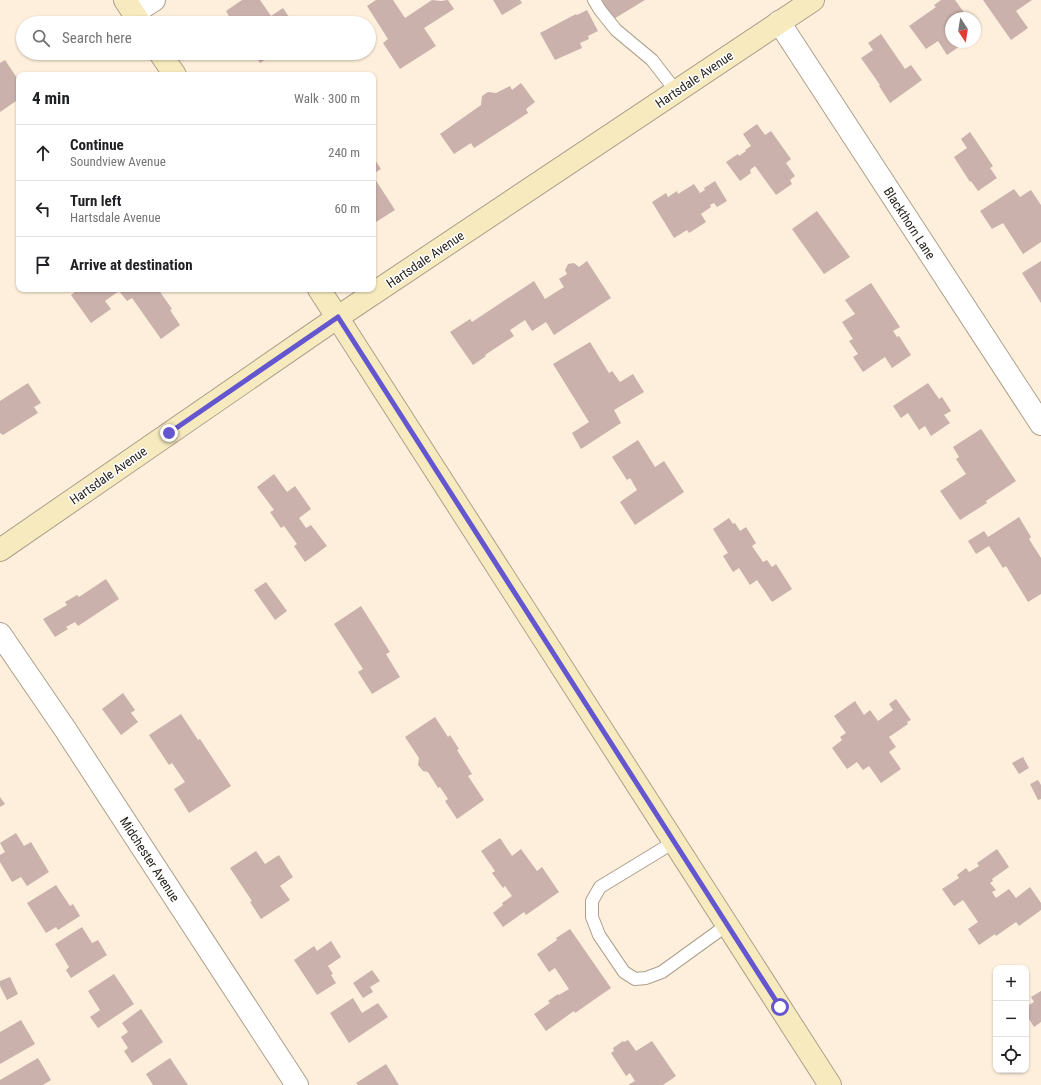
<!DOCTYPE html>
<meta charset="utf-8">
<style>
body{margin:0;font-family:"Roboto Condensed",sans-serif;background:#f2f2f2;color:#202124}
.controls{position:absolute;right:12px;bottom:12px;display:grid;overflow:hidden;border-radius:8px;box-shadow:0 1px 3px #0004}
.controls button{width:36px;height:36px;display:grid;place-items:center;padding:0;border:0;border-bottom:1px solid #e0e0e0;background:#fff;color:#202124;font:20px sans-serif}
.compass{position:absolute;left:945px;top:12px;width:36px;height:36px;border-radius:50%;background:#fff;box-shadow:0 1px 3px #0004;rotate:168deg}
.stop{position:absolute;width:12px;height:12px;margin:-9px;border:3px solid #6456cf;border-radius:50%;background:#fff}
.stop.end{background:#6456cf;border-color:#fff;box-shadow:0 1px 4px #0008}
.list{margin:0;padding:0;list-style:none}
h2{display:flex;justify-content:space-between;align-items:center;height:52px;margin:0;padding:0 16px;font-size:17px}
h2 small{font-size:13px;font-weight:400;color:#757577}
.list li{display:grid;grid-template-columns:26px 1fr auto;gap:12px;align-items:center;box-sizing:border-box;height:56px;padding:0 16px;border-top:1px solid #e0e0e0}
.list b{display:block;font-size:15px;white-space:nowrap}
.list p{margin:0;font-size:13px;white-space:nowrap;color:#757577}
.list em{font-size:13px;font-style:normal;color:#757577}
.icon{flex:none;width:22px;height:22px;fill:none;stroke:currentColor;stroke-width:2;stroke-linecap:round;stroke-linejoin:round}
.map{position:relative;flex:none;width:1041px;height:1085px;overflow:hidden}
.search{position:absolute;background:#fff;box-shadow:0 1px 3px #0004;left:16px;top:16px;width:360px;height:44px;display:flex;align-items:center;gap:10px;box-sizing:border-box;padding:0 14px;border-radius:22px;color:#757577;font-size:15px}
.panel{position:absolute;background:#fff;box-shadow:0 1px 3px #0004;left:16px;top:72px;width:360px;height:220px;border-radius:8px}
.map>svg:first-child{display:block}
.building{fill:#cab1ac}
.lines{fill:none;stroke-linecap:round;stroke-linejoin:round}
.lane-casing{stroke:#ada08d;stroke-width:14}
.street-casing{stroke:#ada08d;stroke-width:24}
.secondary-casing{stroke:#ada08d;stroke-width:24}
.lane{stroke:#fff;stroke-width:12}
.street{stroke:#fff;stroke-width:22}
.secondary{stroke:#f6eabe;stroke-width:22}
.route{stroke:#6456cf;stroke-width:5}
.labels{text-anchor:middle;stroke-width:3;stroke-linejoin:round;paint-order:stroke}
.street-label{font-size:13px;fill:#28231c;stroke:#fff}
</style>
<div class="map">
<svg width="1041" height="1085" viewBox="0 0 1041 1085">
<rect width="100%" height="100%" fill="#fdefdb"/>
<path class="building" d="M242,0H260L271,16L283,8L293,23H233L226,11Z
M376,0H393L405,18L432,0L441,1L448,0L454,9L424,28L436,46L400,69L383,43L388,39L367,6Z
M493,0H520L522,3L502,15Z
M603,0H645L612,20L601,1Z
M941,0H955L968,18H951V42H961L963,44L947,55L938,41L926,49L909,26L936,7L934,5Z
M983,0H1032L1016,11L1028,28L1011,40Z
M587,10L598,31L588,36L589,39L580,43L582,48L555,60L540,33L576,14L577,15Z
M881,34L905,69L911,65L922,80L890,103L879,86L880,85L861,58L873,50L868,43Z
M254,53H275L260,63Z
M5,60L19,81V99L0,112V63Z
M521,83L535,102L526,109L528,113L474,148L471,143L454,154L440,134L481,105L482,96L488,92L496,93L510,86L512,90Z
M757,124L765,135L771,131L791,159L786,163L795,176L790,180L792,184L776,195L755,166L750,170L751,173L740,181L726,162L738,154L739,156L746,151L745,150L751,146L743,134Z
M970,132L993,166L990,168L997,178L978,191L971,181L970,182L954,157L967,148L961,139Z
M373,157L381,169L373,174Z
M373,176L395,210L373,224Z
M715,181L727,201L717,207L714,203L710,205L711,207L701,214L706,222L689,233L687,230L674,238L652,202L666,193L668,197L677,191L678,194L694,184L700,193L705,190L704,188Z
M1014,189L1020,197L1031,190L1041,205V242L1023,254L1003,223L992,229L980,211Z
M817,211L850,257L824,274L792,229Z
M587,261L611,298L554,335L546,322L532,331L525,320L510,330L514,336L485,355L486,356L473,365L450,332L470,319L472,322L534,281L545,299L564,287L559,279L567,274L565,270L568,264L574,263L579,267Z
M1041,261V303L1022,273Z
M871,283L900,327L893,331L897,337L899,336L911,355L892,368L885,357L863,372L853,357L858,354L849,341L853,339L842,322L855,314L845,300Z
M79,289H158L172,309L170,310L180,325L161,339L132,298L127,301L119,291L105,301L111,309L91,323L71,295Z
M590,342L609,373L612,371L620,382L633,374L644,392L614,410L621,423L581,449L572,433L589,422L553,364Z
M28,383L41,403L34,407L38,413L3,435L0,433V401Z
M928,383L939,399L942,397L951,411L944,415L950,423L931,436L925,426L919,430L908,413L901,418L893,406Z
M981,429L1016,481L986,501L987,503L960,520L940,491L966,474L956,459L959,457L953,447Z
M638,440L655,467L664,461L684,492L635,525L620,502L637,490L630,478L627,480L612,457Z
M274,474L287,492L295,486L311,509L299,518L306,528L311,525L327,546L305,562L294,546L297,544L284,526L281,528L270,512L274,510L257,487Z
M1019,517L1031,537L1029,539L1041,558V594L1028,602L1006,566L1003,568L989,546L976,554L968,541L984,531L988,537Z
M729,518L733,524L735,523L740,531L746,527L756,543L752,546L763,562L767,560L772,567L776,564L792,589L772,602L757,580L750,585L739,568L733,572L723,556L728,553L713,529Z
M106,579L119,599L78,626L75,622L66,627L68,629L55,637L43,619L67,605L65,602L77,595L79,597Z
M266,582L287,611L275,620L254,590Z
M361,606L390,652L386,654L400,677L372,694L358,672L363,669L334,624Z
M123,693L135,710L131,713L138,722L121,735L102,709Z
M896,699L911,720L907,722L908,724L889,737L896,747L889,752L901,769L881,783L869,766L863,770L857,762L847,769L832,748L842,740L840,737L846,733L834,716L855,701L864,715L870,710L878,721L893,710L889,704Z
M181,714L198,740L200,739L231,786L189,813L174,789L185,782L172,763L169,765L149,735Z
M435,717L448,737L450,735L459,749L457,750L472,774L468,776L484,800L457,819L445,801L448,799L440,787L438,788L428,772L423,771L418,765L419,758L405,737Z
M1023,757L1029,768L1019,774L1012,763Z
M1038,780L1041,785V799L1038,800L1030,784Z
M0,797L5,804L0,807Z
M16,833L24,846L31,842L49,872L27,886L21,877L12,882L0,862V855L5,852L0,843Z
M500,838L512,856L521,849L537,871L542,867L559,892L526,915L524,912L503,927L493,913L503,905L502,903L512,896L505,886L503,888L492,873L495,871L481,851Z
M997,849L1009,867L992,879L993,881L990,883L996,890L992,892L996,898L1009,889L1016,898L1030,887L1041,903V910L1019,926L1016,922L996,936L995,934L979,945L968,929L978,922L963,900L954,906L942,889L959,878L957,875L966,868L969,872L979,866L977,863Z
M256,851L265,864L279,855L293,877L280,886L290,900L261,919L250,902L252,901L230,868Z
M56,885L70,906L73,904L80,916L58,930L56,927L46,933L27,903Z
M82,927L92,943L98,940L107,955L71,978L66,970L69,967L55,944Z
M570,929L611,988L575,1013L574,1011L546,1031L534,1014L550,1003L548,1001L558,994L559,995L569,989L555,968L549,972L537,954L557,940L556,938Z
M331,941L341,957L328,966L333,974L331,975L336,983L317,995L294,960L314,946L317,951Z
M372,970L380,981L370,987L373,992L363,998L353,983Z
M114,974L134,1004L98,1028L90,1017L100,1010L88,991Z
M10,977L18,994L7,1000L0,986V981Z
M1041,991V1022L1034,1027L1026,1014V1007L1034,1002L1031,997Z
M353,998L362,1013L378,1003L388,1017L349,1043L330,1013Z
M141,1009L163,1042L132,1063L124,1051L128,1048L121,1037L128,1032L122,1023Z
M21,1020L35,1044L0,1064V1032Z
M628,1040L636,1051L652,1041L676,1076L663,1085H628L635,1081L630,1073L626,1076L611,1053L614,1051L613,1048L623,1041L624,1042Z
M38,1058L51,1080L43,1085H0V1080Z
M170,1058L188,1085H153L146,1074Z
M386,1064L399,1085H358L356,1083Z"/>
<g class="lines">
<defs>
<path id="lane" d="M594,0L600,10L616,30L652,60L676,91
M674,842L600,887L592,901V917L599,935L624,972L635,979L646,978L662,972L727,925"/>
<path id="street" d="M134,13L154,0
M779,22L1041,424
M0,634L65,729L297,1085"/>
<path id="secondary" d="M125,0L140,23
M160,53L175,75
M319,289L830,1085
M0,550L338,317L813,0"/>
</defs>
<use href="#lane" class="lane-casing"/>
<use href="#street" class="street-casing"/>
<use href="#secondary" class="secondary-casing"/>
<use href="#lane" class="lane"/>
<use href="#street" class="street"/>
<use href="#secondary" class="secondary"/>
</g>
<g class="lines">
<path class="route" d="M169,433L338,317L780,1007"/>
</g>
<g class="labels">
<g class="street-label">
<text transform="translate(694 79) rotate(-34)" y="5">Hartsdale Avenue</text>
<text transform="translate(910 223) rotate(57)" y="5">Blackthorn Lane</text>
<text transform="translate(425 259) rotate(-34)" y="5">Hartsdale Avenue</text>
<text transform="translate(108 475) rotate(-35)" y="5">Hartsdale Avenue</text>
<text transform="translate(150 859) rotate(57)" y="5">Midchester Avenue</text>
</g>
</g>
</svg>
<div class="controls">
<button>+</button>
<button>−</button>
<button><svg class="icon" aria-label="locate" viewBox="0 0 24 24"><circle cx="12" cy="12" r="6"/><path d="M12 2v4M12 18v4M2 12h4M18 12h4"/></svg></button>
</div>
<svg class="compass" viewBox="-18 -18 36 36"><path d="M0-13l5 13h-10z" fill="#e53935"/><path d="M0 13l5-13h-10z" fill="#757577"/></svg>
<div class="stop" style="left:780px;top:1007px"></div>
<div class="stop end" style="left:169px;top:433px"></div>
<div class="search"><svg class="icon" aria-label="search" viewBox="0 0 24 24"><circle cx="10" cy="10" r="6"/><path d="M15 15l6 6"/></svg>Search here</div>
<section class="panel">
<h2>4 min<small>Walk · 300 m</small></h2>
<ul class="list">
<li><svg class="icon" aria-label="ahead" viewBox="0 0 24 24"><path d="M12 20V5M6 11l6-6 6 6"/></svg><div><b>Continue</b><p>Soundview Avenue</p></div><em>240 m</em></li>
<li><svg class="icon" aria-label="left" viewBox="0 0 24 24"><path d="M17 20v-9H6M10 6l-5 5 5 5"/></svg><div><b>Turn left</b><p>Hartsdale Avenue</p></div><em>60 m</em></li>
<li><svg class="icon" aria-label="arrive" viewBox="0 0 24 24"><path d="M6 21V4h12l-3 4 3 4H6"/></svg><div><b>Arrive at destination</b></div></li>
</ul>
</section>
</div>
